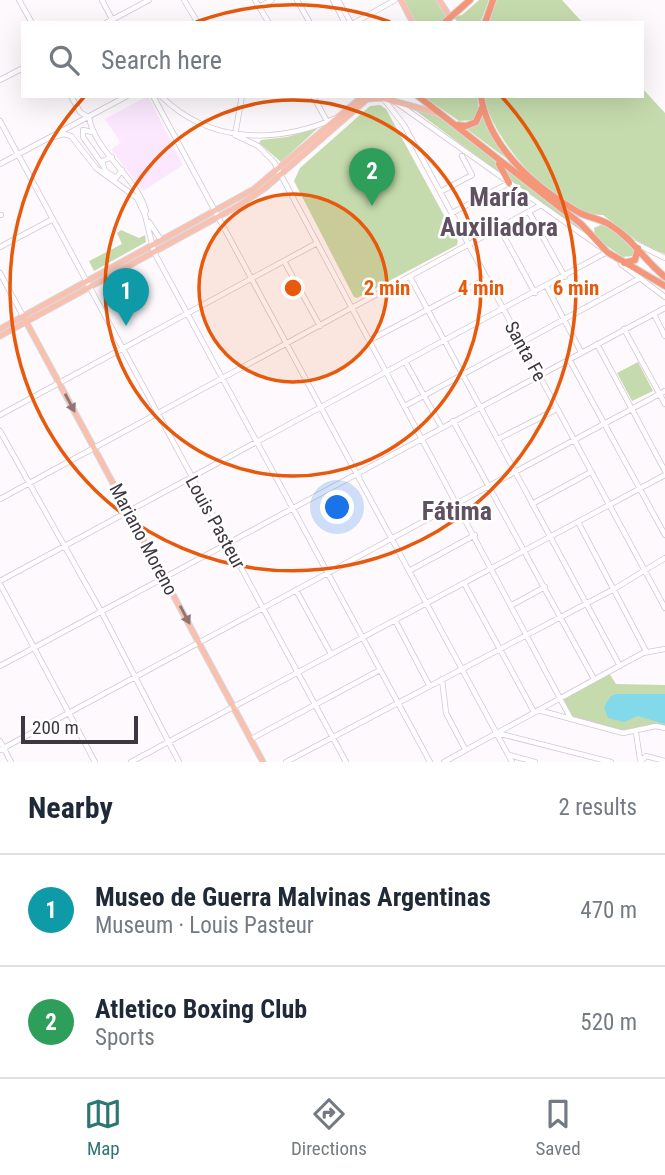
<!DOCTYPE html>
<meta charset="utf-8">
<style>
body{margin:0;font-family:"Roboto Condensed",sans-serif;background:#f2f2f3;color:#1f2937}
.scale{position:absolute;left:21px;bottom:18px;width:117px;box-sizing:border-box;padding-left:7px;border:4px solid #3e373f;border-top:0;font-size:19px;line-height:24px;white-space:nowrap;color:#3e373f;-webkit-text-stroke:5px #fff;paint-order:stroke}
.you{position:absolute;left:338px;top:508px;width:24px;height:24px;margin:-18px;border:5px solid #fff;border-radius:50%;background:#1a73e8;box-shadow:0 0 0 10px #1a73e833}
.badge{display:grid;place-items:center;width:46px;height:46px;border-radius:50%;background:#2d7674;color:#fff;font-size:23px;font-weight:700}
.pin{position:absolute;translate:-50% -58px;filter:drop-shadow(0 2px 4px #0008)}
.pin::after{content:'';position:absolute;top:37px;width:24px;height:21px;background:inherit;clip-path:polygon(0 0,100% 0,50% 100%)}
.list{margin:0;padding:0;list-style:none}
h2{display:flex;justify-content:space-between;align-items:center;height:91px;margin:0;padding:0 28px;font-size:30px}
h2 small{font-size:23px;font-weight:400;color:#747a83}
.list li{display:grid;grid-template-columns:46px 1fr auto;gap:21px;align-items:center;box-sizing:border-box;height:112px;padding:0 28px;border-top:2px solid #e0e1e3}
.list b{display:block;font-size:26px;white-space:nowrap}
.list p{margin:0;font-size:23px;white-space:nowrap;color:#747a83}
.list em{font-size:23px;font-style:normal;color:#747a83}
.icon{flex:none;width:38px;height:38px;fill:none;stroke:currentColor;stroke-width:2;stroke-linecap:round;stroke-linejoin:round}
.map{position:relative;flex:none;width:665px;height:762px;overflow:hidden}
.search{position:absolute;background:#fff;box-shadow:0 7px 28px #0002;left:21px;right:21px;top:21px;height:77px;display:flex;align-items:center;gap:18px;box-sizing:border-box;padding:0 24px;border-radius:0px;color:#747a83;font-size:26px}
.sheet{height:315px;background:#fff}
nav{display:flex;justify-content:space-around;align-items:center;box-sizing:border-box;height:98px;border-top:2px solid #e0e1e3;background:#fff;font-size:19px;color:#747a83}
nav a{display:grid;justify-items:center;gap:4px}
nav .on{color:#2d7674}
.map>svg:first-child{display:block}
.built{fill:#fbe8fe}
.green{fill:#c5dbad}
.water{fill:#82d9e9}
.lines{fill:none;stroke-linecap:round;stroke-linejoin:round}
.minor-casing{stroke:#d7c5d9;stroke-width:6}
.major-casing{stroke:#d8d7d9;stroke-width:7}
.highway-casing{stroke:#d8d7d9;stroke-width:8}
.minor{stroke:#fff;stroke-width:4.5}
.major{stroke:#f9c0af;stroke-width:5}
.highway{stroke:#f59679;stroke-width:6}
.oneway{fill:#927571}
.ring{fill:none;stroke:#e8590c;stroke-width:3.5}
.labels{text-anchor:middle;stroke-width:5;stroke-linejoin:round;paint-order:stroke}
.street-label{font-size:19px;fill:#3e373f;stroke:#fff}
.district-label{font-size:26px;font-weight:bold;fill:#605062;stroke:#fff}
.centre{fill:#e8590c;stroke:#fff;stroke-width:3.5}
.ring-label{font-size:21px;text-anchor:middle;font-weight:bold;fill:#e8590c;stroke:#fff;stroke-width:5;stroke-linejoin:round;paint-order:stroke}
</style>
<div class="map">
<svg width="665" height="762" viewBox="0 0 665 762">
<rect width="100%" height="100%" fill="#fdf9fd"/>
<path class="built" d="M148,96L183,165L143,191L111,149L121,143L105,119Z"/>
<path class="green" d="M403,0H437L446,17L441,23H415Z
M479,0H489L480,23H459L453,17L462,15Z
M495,0H562L583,23H487Z
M642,88L665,113V254L642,245L603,215C559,218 491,139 484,96H642Z
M423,96H477L479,109L474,120L459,121Z
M380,105L386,109L458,241L457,245L357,298L354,297L294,181L300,168L370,106Z
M408,105C447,117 486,142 506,178Z
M484,114L511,162L464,127L477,124Z
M318,128L281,162L259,143L261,140L287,137Z
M503,166L579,224L588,238L510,182Z
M603,224L632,244L635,251L632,256L623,257L595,238L594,228Z
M121,230L139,238L145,235L146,242L94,271L89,261L122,244L117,233Z
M638,362L653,391L632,401L617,373Z
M609,673L616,684L665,685V727L626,732L571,716L563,698Z"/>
<path class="water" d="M617,694H665V724L638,716L624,722L608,718L604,707L611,696Z"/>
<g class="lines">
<defs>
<path id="minor" d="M19,0L32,23
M102,0L114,23
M184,0L198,23
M255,0L269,23
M297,0L310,23
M333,0L345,23
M338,0L351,23
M259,7L272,0
M106,23L149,0
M354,23L395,0
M0,80L23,68
M71,96L80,112L88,117
M153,96L512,762
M161,96C209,144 277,144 336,118
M313,96L328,123
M383,98L404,125L665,608
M397,103L599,246
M89,117C95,153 136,175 146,211
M0,121L346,762
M92,132L83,130V137L102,164
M235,135L258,146L274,162L571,719
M235,135L242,96
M50,138L64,134L71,136L96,168L137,198L145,215L154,252L430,762
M112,157L102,161L105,171L116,178L122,170
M0,164L127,96
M440,192L472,175L462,156
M452,213L509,183
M530,214L565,277
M0,215H1
M149,222L161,240
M500,229L535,293
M635,243L665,258
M0,247L53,219
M284,261L320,326
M621,264L665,297
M0,273L23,316
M410,277L620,666
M547,287L581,352
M654,314L665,336
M624,329L665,404
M370,340L486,279
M597,344L665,471
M569,359L665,535
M406,363L442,428
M405,406L640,278
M0,415L317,243
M453,421L594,679
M0,431L101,611L179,762
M498,439L557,409
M0,499L541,205
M532,504L591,472
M578,522L646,651
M409,571L475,535
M0,581L607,252
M464,583L534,712
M0,584L95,762
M296,590L331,654
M512,605L545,587
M395,620L429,685
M0,666L665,308
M442,679L446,713L465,749
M538,710L623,733L656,726L665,728
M497,733L611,762
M636,733L640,759
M251,739L380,670
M0,741L11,762
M0,750L665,391
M509,755L535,762
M131,762L665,475
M286,762L614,589L665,558
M444,762L643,653L665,649
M640,762L646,756L665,761"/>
<path id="major" d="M401,0L413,23
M439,0L450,17
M23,316L263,762
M0,329L254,189L363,96
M0,336L240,205L265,188L367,99L382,98L437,113"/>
<path id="highway" d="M444,23L470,0
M485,23L493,0
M418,96L581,224L607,252L665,286
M481,96C489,149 536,188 580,213C590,218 601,219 610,225C633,239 644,260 665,277
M458,125L466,126L476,122L482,108
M499,164L509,183
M624,263L635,260L638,248"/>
</defs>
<use href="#minor" class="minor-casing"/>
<use href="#major" class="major-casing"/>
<use href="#highway" class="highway-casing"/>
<use href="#minor" class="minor"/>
<use href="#major" class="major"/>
<use href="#highway" class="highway"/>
</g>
<defs><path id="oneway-solid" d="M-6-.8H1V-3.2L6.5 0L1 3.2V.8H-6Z" transform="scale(1.75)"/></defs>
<g class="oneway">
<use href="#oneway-solid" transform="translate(70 403) rotate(62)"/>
<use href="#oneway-solid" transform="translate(185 615) rotate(62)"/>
</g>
<circle cx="293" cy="288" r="94" fill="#e8590c" fill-opacity=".12"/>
<g class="ring">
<circle cx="293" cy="288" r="94"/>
<circle cx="293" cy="288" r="188"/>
<path d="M196 22A283 283 0 0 1 390 22M502 97A283 283 0 1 1 84 97"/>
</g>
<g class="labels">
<g class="street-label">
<text transform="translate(526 351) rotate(61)" y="7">Santa Fe</text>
<text transform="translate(216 522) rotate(61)" y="7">Louis Pasteur</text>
<text transform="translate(144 539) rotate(62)" y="7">Mariano Moreno</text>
</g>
<g class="district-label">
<text x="499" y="206">María<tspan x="499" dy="30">Auxiliadora</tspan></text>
<text x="457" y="520">Fátima</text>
</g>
</g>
<circle cx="293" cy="288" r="10" class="centre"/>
<g class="ring-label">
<text x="387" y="295">2 min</text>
<text x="481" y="295">4 min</text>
<text x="576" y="295">6 min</text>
</g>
</svg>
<div class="scale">200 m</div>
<div class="you"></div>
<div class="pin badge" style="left:126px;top:326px;background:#0f9aa8">1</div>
<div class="pin badge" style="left:372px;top:206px;background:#2e9e5b">2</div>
<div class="search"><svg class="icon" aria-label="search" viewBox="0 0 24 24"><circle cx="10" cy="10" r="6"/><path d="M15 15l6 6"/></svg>Search here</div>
</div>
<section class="sheet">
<h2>Nearby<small>2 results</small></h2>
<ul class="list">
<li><span class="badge" style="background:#0f9aa8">1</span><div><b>Museo de Guerra Malvinas Argentinas</b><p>Museum · Louis Pasteur</p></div><em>470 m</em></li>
<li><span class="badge" style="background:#2e9e5b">2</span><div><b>Atletico Boxing Club</b><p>Sports</p></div><em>520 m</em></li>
</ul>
</section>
<nav>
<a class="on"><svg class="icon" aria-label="map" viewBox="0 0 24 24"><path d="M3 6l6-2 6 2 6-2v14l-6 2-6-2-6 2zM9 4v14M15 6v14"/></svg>Map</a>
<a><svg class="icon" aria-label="directions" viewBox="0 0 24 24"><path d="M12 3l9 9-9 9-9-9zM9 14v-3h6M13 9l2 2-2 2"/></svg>Directions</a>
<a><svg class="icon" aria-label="saved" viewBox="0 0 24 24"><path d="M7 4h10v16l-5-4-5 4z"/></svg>Saved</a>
</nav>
